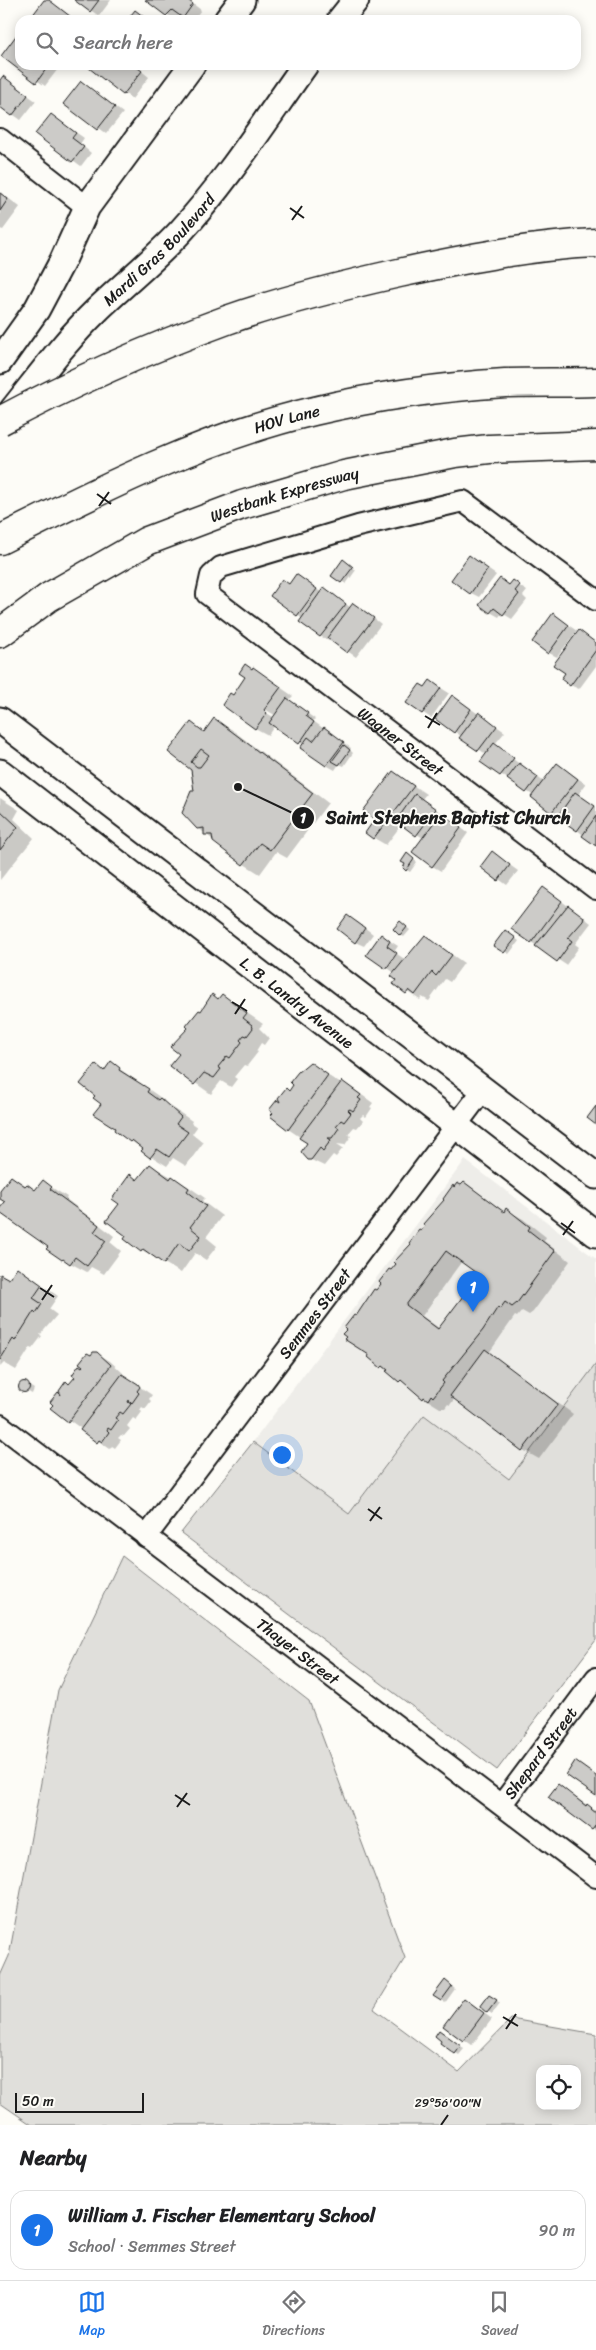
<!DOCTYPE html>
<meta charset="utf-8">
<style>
body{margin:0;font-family:Sriracha,sans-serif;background:#f2f2f2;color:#202124}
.controls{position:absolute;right:15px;bottom:15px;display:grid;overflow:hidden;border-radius:10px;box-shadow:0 2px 12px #0003}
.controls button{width:45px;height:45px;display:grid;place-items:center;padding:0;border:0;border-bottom:1px solid #e0e0e0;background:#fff;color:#202124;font:25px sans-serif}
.scale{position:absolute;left:15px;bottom:12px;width:129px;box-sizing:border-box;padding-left:5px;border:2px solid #1c1c1c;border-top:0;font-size:14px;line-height:18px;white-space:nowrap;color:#1c1c1c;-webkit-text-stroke:4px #fdfcf7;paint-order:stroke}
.you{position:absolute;left:281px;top:1454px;width:18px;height:18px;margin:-12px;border:4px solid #fff;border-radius:50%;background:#1a73e8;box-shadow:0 0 0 8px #1a73e833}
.badge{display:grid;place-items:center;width:32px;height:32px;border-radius:50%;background:#1a73e8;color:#fff;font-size:16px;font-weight:700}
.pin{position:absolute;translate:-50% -41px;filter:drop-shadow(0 1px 2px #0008)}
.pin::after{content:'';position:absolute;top:26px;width:18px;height:15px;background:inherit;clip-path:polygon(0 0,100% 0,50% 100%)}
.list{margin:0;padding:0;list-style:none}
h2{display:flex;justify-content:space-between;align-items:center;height:65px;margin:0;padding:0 20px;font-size:21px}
h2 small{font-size:16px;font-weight:400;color:#757577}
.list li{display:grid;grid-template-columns:32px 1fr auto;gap:15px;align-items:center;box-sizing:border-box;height:80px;margin:0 10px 10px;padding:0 10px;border:1px solid #e0e0e0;border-radius:15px}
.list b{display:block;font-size:19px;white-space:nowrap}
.list p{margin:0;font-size:16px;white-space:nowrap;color:#757577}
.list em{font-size:16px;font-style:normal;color:#757577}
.icon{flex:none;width:28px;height:28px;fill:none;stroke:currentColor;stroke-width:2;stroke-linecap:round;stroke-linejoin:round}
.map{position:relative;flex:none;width:596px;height:2125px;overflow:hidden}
.search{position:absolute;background:#fff;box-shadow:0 2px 12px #0003;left:15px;right:15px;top:15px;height:55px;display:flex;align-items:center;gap:12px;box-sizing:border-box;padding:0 18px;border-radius:15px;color:#757577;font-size:19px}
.sheet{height:155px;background:#fff}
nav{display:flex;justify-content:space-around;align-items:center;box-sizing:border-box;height:70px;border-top:1px solid #e0e0e0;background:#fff;font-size:14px;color:#757577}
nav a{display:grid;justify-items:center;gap:2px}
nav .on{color:#1a73e8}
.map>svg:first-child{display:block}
.built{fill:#eeede9}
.green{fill:#e0dfdb;stroke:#7e7e7c;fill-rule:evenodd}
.shadow{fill:#0003;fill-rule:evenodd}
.building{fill:#cccbc8;stroke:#1c1c1c;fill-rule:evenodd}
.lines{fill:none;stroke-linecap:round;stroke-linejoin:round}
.minor-casing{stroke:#1c1c1c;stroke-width:24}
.tertiary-casing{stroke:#1c1c1c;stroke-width:29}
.motorway-casing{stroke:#1c1c1c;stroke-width:31}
.minor{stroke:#fdfcf7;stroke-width:20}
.tertiary{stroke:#fdfcf7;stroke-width:25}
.motorway{stroke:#fdfcf7;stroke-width:28}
.motorway-bridge-casing{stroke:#1c1c1c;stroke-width:31;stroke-linecap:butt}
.motorway-bridge{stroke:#fdfcf7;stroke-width:28}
.ticks{fill:none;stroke:#1c1c1c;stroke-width:2}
.labels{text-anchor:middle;stroke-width:4;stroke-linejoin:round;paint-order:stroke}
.street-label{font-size:16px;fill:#1c1c1c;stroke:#fdfcf7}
.ticks-label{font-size:12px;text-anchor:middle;fill:#1c1c1c;stroke:#fdfcf7;stroke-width:4;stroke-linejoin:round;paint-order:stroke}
.leader{fill:none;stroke:#1c1c1c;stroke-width:2}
.callout-dot{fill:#1c1c1c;stroke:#fdfcf7;stroke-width:2}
.mark-label{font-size:15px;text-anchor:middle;font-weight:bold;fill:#fff}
.callout-label{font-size:18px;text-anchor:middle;font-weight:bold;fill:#1c1c1c;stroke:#fdfcf7;stroke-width:4;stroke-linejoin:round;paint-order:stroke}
</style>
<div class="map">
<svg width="596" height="2125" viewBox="0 0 596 2125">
<rect width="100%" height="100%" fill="#fdfcf7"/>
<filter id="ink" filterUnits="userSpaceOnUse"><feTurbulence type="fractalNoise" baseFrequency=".02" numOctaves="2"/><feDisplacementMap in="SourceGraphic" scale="10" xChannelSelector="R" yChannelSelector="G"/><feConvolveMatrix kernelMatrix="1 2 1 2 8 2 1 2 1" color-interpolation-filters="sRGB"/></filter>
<g filter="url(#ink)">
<path class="built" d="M465,1160L596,1259V1364L509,1479L424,1415L349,1514L253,1442Z"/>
<path class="green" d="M596,1364V1640L497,1770L181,1533L253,1442L349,1514L424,1415L509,1479Z
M122,1556L309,1701L405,1958L374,2009L459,2072L511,2019L596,2034V2125H32L0,2103V1976L9,1956L58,1690ZM540,2069H577V2106H540Z"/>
<path class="shadow" d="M76,0H111L99,16Z
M147,0H188L201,10L193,20H188L180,14L175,20Z
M20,35V65H61L45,86L2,56Z
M94,65H134L149,77L132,99L91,68Z
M3,78L36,101L21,120L0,105V82Z
M81,82L123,113L106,134L65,103Z
M51,115L84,138L80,144L91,153L81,166L37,134Z
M0,192L20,207L3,230L0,229Z
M470,557L496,575L479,597L471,593Z
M347,563L356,570L346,584L333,575Z
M501,579L510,585L513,582L527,591L523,596L527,600L512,619L502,613L499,617L490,612Z
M305,581L322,593L333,594L351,608L362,609L381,624L356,657L330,639L329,641L320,636L298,615L290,585Z
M561,620L577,631L557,657L549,653Z
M596,643V666L579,689L570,685Z
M254,669L293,696L289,700L315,719L313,721L351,748L350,750L353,753L344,766L339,764L335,770L326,765L304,745L275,725L268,735L255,728L233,696ZM259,706L275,715V718L258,708Z
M438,686L449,693L431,718L408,703L425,688Z
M452,696L505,732L494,745L544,782L558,764L586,784L578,795L596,807V845L534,796L482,762L487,755L454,731Z
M215,720L231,729L328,803L287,858L276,852L260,874L244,864L198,828L192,769L170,752L191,724L205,732Z
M393,772L426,794L422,799L468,833L441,871L432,866L423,838L402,824L386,845L374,838Z
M0,798L19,810L14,819L34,838L0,880Z
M407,855L417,862L410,872L404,868L407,864Z
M500,858L518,871L507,885L482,867Z
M544,888L591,923L575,944L579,947L566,965L531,942Z
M356,921L373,934L364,946L355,942Z
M404,925L410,930L404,937L401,935Z
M509,934L519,941L509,954L495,945Z
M425,936L464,963L450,982L445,979L429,1001L422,997L420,1000L395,984L398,980L395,973L368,955L390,941L398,946L394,952L406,960Z
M222,996L263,1024L259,1028L269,1038L264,1045L261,1043L256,1051L258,1052L247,1066L244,1065L234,1077L237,1079L231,1087L221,1081L211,1094L171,1066L180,1054L202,1013Z
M111,1063L164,1100L163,1101L192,1121L191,1123L197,1127L192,1134L203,1143L186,1166L173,1158L167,1166L143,1151L144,1149L131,1141L117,1127L97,1095L96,1066L105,1071Z
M310,1064L341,1084L343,1083L355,1090L373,1103L370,1107L372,1108L366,1117L363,1115L360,1118L363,1121L357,1128L354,1127L348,1134L351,1136L345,1145L337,1144L343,1148L336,1157L333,1155L324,1166L309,1159V1143L288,1129L283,1105L290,1092Z
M150,1165L189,1187L205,1198L202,1201L222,1216L206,1237L217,1246L206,1260L195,1253L181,1273L142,1250L128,1235L120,1204L130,1176L139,1181Z
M11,1177L36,1191L43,1182L67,1197L66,1199L114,1236L110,1242L121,1251L104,1274L91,1267L87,1272L70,1263L0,1211L6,1202L0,1197V1192Z
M464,1184L505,1212L507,1210L523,1219L546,1237L544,1241L570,1261L533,1312L529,1315L522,1311L517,1317L515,1316L489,1353L573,1414L539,1459L523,1450L455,1398L450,1405L448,1404L445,1408H440L424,1398L382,1366L371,1355L357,1318L455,1188ZM462,1261L480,1275L440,1329L422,1316Z
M18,1269L58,1296L49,1309L57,1315L40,1335L42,1336L32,1349L30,1348L16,1370L4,1363L0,1367V1276L10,1280Z
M96,1353L110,1361L123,1373L122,1375L152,1395L149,1399L151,1401L145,1409L142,1407L140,1410L142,1412L136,1420L133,1418L127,1426L130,1429L124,1436L121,1435L118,1438L121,1440L115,1448L112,1446L110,1449L52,1408L63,1397L91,1356Z
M23,1382L34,1389L32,1394L19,1387Z
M559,1786L596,1811V1831L550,1797Z
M449,1984L455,1989L445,2003L435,1995Z
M493,1998L500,2003L492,2014L481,2007Z
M472,2004L492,2019L472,2045L444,2026Z
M443,2034L464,2049L459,2055L456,2053Z"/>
<path class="building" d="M44,0H49L75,20H29Z
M74,0H99L90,12Z
M145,0H188L193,4L183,18L172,10L166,16Z
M135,10L148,20H127Z
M18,33L20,34V65H49L36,83L1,56Z
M92,65H134L142,71L123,95L89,68Z
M3,76L28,95L12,116L0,107V80Z
M81,81L115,107L97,130L63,104Z
M51,114L76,133L72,138L84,147L72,162L35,134Z
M0,193L8,199L0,211Z
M469,555L488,569L470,594L451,580Z
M343,559L353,567L341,583L331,576Z
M296,574L317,589L297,616L270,596L282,579L289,584Z
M500,578L509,585L513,580L520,585L515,591L519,594L503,615L494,608L490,613L479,605Z
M324,587L346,604L320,637L299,622Z
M353,603L374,618L347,653L327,638Z
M553,613L569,625L548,654L532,642Z
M579,630L596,643V650L570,686L561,679L565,673L553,665Z
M245,664L252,669L253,667L281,687L264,710L267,713L255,729L222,705L230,693L233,695L245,677L239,673Z
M430,680L441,688L422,714L406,703L420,684L425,687Z
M452,695L471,709L454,733L435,719Z
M287,698L308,713L306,716L314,722L299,744L269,723Z
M479,712L497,726L478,751L459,738Z
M214,718L313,793L270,850L260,843L243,865L213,842L212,835H204V828L197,829L182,813L191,791H194L191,770L168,752L191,722L204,732ZM201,749L209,755L200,767H197L191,762Z
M324,727L344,742L326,766L300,748L308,737L313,741Z
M494,743L514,758L500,776L480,762Z
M344,745L350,750L339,765L332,761Z
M519,763L538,777L526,793L507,779Z
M557,763L578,779L551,813L531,797Z
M393,771L414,786L373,839L365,833L372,823L375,825L378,822L363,811Z
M575,792L595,806L577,831L557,817Z
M415,794L436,809L416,836L396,821Z
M0,810L18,827L0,850Z
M441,813L461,828L432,867L412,852Z
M596,816V846L582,836Z
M492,851L510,865L498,881L480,867Z
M407,853L414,859L406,871L403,868L405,864L401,862Z
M543,887L562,901L531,943L511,929Z
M568,905L584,917L583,921L568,938L572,941L557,962L535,946Z
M347,915L365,928L355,943L337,929Z
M400,921L407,927L400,936L393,929Z
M505,930L516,938L504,953L493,946Z
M381,934L390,941L387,946L397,953L386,969L366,955Z
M425,935L452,955L436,976L432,972L415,995L409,990L406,994L393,984L396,980L391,976Z
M212,994L218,999L222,994L247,1013L243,1018L252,1025L253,1028L247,1036L244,1035L240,1040L242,1042L230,1058L227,1056L218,1067L221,1069L214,1078L204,1073L194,1085L169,1066L179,1054L170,1047L188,1028L186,1026L199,1010L201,1011Z
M111,1061L120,1068L119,1070L149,1089L147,1092L158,1100L160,1098L181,1117L176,1124L188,1132L169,1157L157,1149L150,1158L141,1151L143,1149L132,1140L130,1142L114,1130L115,1128L93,1114L101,1104L93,1098L95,1096L80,1084L96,1064L104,1071Z
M310,1062L328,1075L288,1130L270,1116L273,1113L269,1110L277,1100L280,1102L278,1098L286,1088L289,1091L293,1085L290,1082L298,1072Z
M342,1081L361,1095L358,1098L361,1100L353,1111L350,1109L348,1110L351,1113L344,1122L341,1120L336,1126L339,1128L332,1138H328L331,1140L323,1151L320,1148L311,1160H308L301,1152L307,1143L299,1138Z
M596,1106V1125L587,1118Z
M150,1164L170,1179L172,1176L189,1188L187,1191L206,1206L190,1227L201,1236L189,1251L179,1243L164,1264L143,1249L141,1252L124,1239L126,1236L106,1221L119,1204L112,1199L130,1174L137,1180Z
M11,1176L25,1186L27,1184L35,1190L43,1180L52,1187L50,1189L99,1225L94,1232L106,1241L87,1266L75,1257L70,1264L63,1259L62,1260L46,1249L48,1247L0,1213V1208L5,1202L0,1199V1190Z
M464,1182L504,1212L506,1208L530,1227L528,1230L555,1251L517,1303L512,1307L505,1302L500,1309L498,1307L483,1330L442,1381L444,1383L433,1397L431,1395L428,1400L424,1397L423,1399L401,1380L399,1382L386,1371L388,1370L383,1366L381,1368L368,1357L369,1355L344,1339L346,1337L342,1334L346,1330L344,1328L354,1315L356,1316L374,1289L376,1290L381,1284L379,1282L389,1269L391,1270L396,1264L394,1262L411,1244L409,1243L419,1230L421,1231L425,1225L423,1224L444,1200L443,1199L453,1185L454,1187L457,1183L461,1185ZM446,1251L479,1275L438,1329L406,1305Z
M17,1267L42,1285L33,1298L42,1304L36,1313L34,1311L15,1341L13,1339L0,1360V1274L9,1279Z
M485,1349L558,1404L522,1451L450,1396Z
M93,1352H97L111,1365L68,1422L50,1408L53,1405L50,1402L58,1392L61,1395L59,1391L66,1381L69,1384L75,1377L72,1375L79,1365L82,1367L83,1366L79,1363L87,1353L91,1355Z
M122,1374L138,1384L140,1387L137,1391L139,1393L132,1403L129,1400L128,1402L131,1404L123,1414L120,1412L115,1418L118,1420L111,1430L108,1428L107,1430L109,1432L102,1442L99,1440L97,1443L80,1430Z
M18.5 1387a5.5 5.5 0 1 1 11 0a5.5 5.5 0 1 1-11 0Z
M575,1761L596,1776V1796L566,1775Z
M558,1784L586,1806L587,1804L592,1808L591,1809L596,1813V1825L592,1830L548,1797Z
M445,1980L452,1986L441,2001L433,1996Z
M489,1995L497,2000L487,2013L480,2007Z
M464,1998L484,2013L463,2041L443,2026Z
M439,2030L461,2046L455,2054L440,2043L441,2041L435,2036Z"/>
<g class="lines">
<defs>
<g id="minor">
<path d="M0,139L87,207"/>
<path id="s1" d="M596,600L463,501L358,526L221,567L211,576L207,594L596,889"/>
<path id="s2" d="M0,1425L596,1877"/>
<path id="s3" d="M146,1537L483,1090"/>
<path id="s4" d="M502,1804L596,1678"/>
</g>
<g id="tertiary">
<path d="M227,20L242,0"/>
<path d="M340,20L356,0"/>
<path d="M0,361L37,309L63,260L87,207L192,65"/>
<path id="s5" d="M6,418C36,381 63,343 97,310C124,284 154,260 180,232C227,181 265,121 305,65"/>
<path d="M0,720L596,1176"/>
<path id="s6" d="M0,772L596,1234"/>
</g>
<g id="motorway">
<path id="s7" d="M0,540C101,489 204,437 314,411C377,396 441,387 505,383C535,382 566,383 596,382"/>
<path id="s8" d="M0,633L49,597L147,541L242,505L344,475L455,453L489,449L596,445"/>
</g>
</defs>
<use href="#minor" class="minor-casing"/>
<use href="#tertiary" class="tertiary-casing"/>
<use href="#motorway" class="motorway-casing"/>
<use href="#minor" class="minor"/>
<use href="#tertiary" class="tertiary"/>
<use href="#motorway" class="motorway"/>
<defs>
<path id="motorway-bridge" d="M0,421C73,382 150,348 227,320C283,300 341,286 399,273C464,259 529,246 596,243"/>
</defs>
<use href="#motorway-bridge" class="motorway-bridge-casing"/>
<use href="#motorway-bridge" class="motorway-bridge"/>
</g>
</g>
<path class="ticks" d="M290,208L304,218M292,220L302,206M97,494L111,504M99,506L109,492M425,716L440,725M428,728L437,713M232,1002L247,1011M235,1014L245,999M561,1223L575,1233M563,1235L573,1221M40,1288L54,1297M42,1300L52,1285M368,1509L382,1519M370,1521L380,1507M175,1795L190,1805M177,1807L187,1793M503,2017L518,2026M506,2029L516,2014M441,2125L448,2115"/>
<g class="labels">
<g class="street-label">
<text dy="6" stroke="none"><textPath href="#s5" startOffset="228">Mardi Gras Boulevard</textPath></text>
<text dy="6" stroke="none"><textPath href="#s7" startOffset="312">HOV Lane</textPath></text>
<text dy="6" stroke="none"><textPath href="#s8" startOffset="319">Westbank Expressway</textPath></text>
<text dy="6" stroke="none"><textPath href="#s1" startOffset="692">Wagner Street</textPath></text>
<text dy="6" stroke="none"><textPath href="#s6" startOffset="376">L. B. Landry Avenue</textPath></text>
<text dy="6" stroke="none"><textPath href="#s3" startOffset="280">Semmes Street</textPath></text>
<text dy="6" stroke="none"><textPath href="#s2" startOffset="374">Thayer Street</textPath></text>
<text dy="6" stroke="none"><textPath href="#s4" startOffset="64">Shepard Street</textPath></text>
</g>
</g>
<g class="ticks-label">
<text x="448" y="2107">29°56'00"N</text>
</g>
<path class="leader" d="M238 787L303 818"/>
<g class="callout-dot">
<circle cx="238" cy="787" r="5"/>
<circle cx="303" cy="818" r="12"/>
</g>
<g class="mark-label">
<text x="303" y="823">1</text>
</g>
<g class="callout-label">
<text x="448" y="824">Saint Stephens Baptist Church</text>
</g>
</svg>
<div class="controls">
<button><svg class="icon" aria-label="locate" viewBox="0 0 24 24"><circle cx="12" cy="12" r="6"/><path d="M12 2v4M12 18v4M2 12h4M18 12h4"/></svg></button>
</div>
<div class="scale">50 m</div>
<div class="you"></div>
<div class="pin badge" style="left:473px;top:1312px">1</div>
<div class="search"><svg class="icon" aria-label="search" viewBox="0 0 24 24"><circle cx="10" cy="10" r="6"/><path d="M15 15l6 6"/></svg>Search here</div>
</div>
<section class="sheet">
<h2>Nearby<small></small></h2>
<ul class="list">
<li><span class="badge">1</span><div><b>William J. Fischer Elementary School</b><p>School · Semmes Street</p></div><em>90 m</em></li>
</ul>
</section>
<nav>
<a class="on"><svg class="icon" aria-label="map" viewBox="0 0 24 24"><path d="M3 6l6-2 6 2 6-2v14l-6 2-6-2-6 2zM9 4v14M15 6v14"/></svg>Map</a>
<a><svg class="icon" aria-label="directions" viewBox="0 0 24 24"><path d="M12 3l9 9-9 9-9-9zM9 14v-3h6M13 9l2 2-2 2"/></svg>Directions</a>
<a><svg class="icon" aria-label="saved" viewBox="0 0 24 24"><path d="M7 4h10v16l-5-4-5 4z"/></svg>Saved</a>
</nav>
